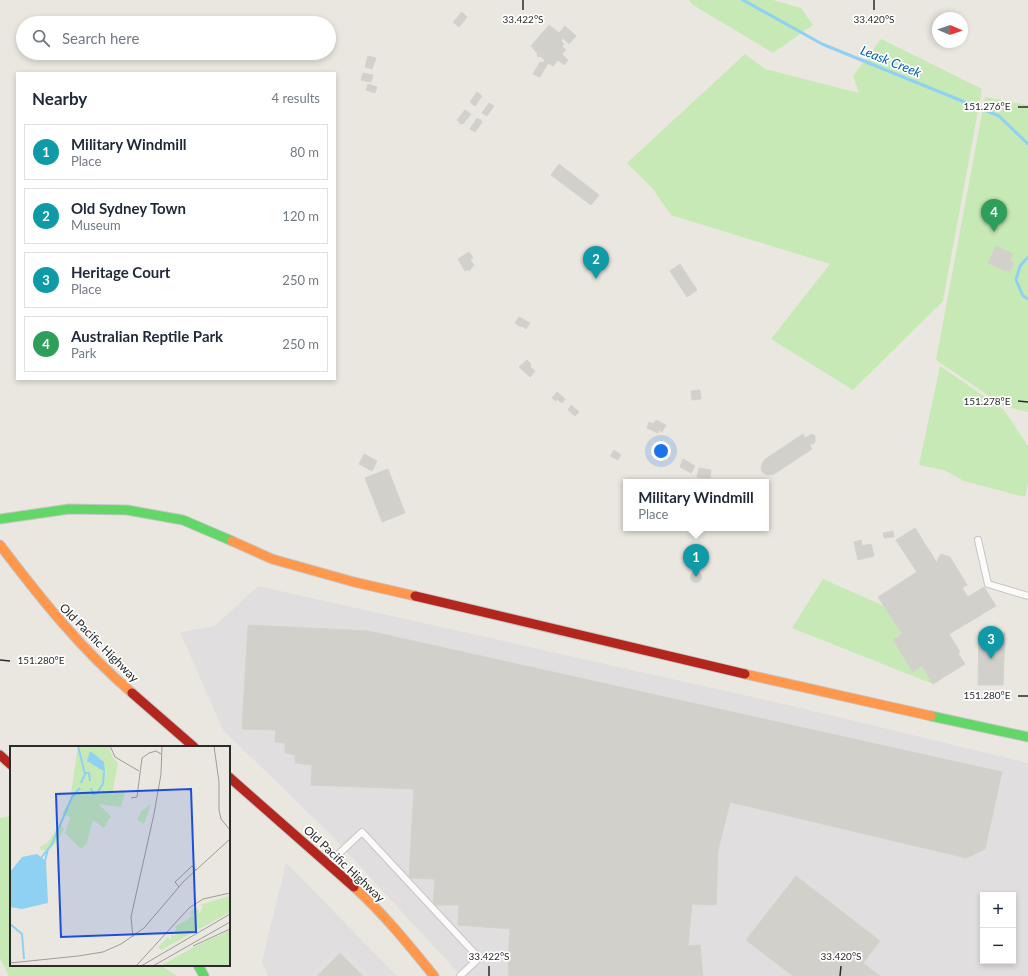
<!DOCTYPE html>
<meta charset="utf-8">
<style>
body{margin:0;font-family:Lato,sans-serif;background:#f6f6f7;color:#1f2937}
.controls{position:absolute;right:12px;bottom:12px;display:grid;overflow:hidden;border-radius:0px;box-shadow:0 2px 6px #0003}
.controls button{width:36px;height:36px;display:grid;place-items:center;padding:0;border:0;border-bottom:1px solid #e0e1e3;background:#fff;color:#1f2937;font:20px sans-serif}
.compass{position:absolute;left:932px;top:12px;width:36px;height:36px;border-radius:50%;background:#fff;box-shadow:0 2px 6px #0003;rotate:92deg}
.you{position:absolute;left:661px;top:451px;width:14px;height:14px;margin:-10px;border:3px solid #fff;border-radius:50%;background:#1a73e8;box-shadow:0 0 0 6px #1a73e833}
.badge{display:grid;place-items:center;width:26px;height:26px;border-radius:50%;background:#6e6d6a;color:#fff;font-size:13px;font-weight:700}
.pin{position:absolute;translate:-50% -33px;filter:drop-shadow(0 1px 2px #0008)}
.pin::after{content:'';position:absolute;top:21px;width:14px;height:12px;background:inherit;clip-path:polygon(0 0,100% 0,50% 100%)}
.popup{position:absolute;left:623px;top:479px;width:146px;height:52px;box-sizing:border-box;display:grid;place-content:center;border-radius:0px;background:#fff;filter:drop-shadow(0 1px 3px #0005);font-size:13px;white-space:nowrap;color:#747a83}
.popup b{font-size:15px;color:#1f2937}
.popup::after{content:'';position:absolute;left:50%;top:100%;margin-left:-8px;border:8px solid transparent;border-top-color:#fff}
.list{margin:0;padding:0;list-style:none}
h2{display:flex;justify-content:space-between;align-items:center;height:52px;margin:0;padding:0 16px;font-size:17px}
h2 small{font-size:13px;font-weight:400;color:#747a83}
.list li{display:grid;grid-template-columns:26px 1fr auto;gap:12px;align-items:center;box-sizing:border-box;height:56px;margin:0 8px 8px;padding:0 8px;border:1px solid #e0e1e3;border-radius:0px}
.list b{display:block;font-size:15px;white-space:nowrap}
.list p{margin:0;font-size:13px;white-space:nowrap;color:#747a83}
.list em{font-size:13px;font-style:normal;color:#747a83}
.icon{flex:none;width:22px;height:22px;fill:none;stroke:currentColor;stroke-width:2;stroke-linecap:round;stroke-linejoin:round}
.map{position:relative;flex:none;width:1028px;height:976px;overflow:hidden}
.search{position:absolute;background:#fff;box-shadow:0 2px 6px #0003;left:16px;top:16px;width:320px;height:44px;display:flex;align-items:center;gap:10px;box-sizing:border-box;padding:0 14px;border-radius:22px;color:#747a83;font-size:15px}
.panel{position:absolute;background:#fff;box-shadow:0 2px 6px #0003;left:16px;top:72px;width:320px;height:308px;border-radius:0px}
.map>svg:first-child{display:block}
.industrial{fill:#e1dedf;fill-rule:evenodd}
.green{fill:#c7e9b6}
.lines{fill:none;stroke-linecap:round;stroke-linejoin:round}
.stream{stroke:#8ed1f2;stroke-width:3}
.building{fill:#d2d0cb;stroke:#d5d2cc}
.lane-casing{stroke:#c7c6c6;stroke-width:8}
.fast-casing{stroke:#c7c6c6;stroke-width:11}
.slow-casing{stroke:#c7c6c6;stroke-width:11}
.jam-casing{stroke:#c7c6c6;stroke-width:11}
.lane{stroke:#fcfbfa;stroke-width:6}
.fast{stroke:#63d668;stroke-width:9}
.slow{stroke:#ff974d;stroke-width:9}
.jam{stroke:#b3261e;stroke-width:9}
.ticks{fill:none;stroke:#2b2b2b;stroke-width:1.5}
.labels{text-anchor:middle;stroke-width:3.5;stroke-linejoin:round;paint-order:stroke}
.street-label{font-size:12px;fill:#2b2b2b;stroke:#fff}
.water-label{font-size:13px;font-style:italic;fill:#0162a9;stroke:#fff}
.inset-river{fill:none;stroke:#8ed1f2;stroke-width:2}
.inset-road{fill:none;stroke:#9e9c98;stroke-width:1}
.view{fill:#1d4ed8;fill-opacity:0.15;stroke:#1d4ed8;stroke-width:2}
.inset-edge{fill:none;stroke:#2b2b2b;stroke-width:2}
.ticks-label{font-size:10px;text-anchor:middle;fill:#2b2b2b;stroke:#fff;stroke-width:3.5;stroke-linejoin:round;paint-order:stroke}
</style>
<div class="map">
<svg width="1028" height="976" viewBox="0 0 1028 976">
<rect width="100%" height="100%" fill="#eae7e0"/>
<path class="industrial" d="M258,586L788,705L1028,763V976H461L335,839L223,730L180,632L215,626ZM983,895H1013V961H983Z
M286,863L397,976H268L262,961Z"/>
<path class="green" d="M689,0H773L801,8L813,25L773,53L693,5Z
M881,39L982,89L943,301L853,390L771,339L830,264L671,215L652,188L627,163L745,54L765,69L859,93L853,76Z
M985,97L1028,105V412L1004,406L936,360Z
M940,366L1004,410L1028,446V483L1025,497L964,481L944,470L919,465Z
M823,579L884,606L902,634L893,640L913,671L922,666L933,684L792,628Z
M11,816V965H160L177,976H9L0,958V818Z"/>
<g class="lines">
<path class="stream" d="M743,0L822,44L999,116L1028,144
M1028,257L1020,266L1016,280L1023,296L1028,299"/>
</g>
<path class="building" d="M462,12L467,17L459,27L453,22Z
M549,25L559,33L565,26L576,36L569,44L563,38L561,41L564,44L562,47L566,50L562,54L568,60L564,65L558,60L553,66L548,63L540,77L533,74L540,62L543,63L545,60L540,56L539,57L537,56L538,54L531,46Z
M368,56L376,58L372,69L365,67Z
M363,73L373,75L371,82L361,80Z
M368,84L377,87L375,93L366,90Z
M477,92L482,96L475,106L470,102Z
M489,103L494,106L487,116L482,113Z
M465,110L471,114L463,124L461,123L460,124L459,123L460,122L457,120Z
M477,118L479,120L480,119L482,122L475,132L470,129Z
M559,164L599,195L591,205L551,175Z
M996,246L1013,254L1010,261L1014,263L1010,271L1006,270L1005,271L988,263Z
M469,252L473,258L470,260L474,265L469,271L468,269L465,271L458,259Z
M680,264L697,290L687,297L670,271Z
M519,317L530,323L526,329L522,326L521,327L515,323Z
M527,360L531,364L530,367L535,371L530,377L519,367Z
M700,390L701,399L692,400L691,391Z
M557,392L565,399L562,403L557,399L556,401L552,398Z
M571,405L579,412L575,416L568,410Z
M656,420L666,425L662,432L659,430L658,433L647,428L649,422L653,424Z
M803,434L805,438L812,434L815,436V442L813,444H809L812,449L774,474L767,475L762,472L761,467L763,462L765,461L764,460Z
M614,450L621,455L618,460L610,456Z
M364,454L377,461L372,471L359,464Z
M683,459L695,466L691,473L680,467Z
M699,468L711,470L710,478L697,477Z
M388,469L405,513L382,522L365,478Z
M915,528L937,563L938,559L941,554L950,557L967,585L962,588L968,597L984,587L996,606L949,634L960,652L958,653L965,664L933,684L922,666L913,672L893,640L902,634L878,597L917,572L896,540Z
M893,531L894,537L884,538L883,533Z
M861,540L862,546L871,544L874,556L858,560L854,542Z
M690.5 577a5.5 5.5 0 1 1 11 0a5.5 5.5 0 1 1-11 0Z
M248,625L369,631L1002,772L985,849L966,858L730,802L718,850L716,905L692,904L688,946L700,945L703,976H509L508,960L510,929L458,925L459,905H433L435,879L409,878L414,789L311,785L312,765L295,763V755L285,753V743L275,742L276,730L242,729Z
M979,632L1005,633L1003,685H978Z
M796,876L880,941L863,963L880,976H793L746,940Z
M340,953L363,976H317Z"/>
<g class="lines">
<defs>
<path id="lane" d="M978,540L988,584L1028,596
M329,863L362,832L479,958L460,976"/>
<path id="fast" d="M0,519L69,509L127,510L183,520L232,541
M931,716L1028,737
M198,965L204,976"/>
<path id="slow" d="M232,541L272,559L354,582L415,596
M0,545C41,599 80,648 132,693
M745,674L931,716
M354,887C384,914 409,945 434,976"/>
<path id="jam" d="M415,596L745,674
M132,693L194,747
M0,755L11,765
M229,777L354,887"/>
</defs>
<use href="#lane" class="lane-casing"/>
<use href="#fast" class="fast-casing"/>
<use href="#slow" class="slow-casing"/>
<use href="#jam" class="jam-casing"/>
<use href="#lane" class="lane"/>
<use href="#fast" class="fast"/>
<use href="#slow" class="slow"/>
<use href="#jam" class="jam"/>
</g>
<path class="ticks" d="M523,10V0M874,10V0M1018,107H1028M1018,401L1028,402M0,660L10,661M1018,696H1028M489,976V966M840,976L841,966"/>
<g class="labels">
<g class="street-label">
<text transform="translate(99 643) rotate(45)" y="4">Old Pacific Highway</text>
<text transform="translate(344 864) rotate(43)" y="4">Old Pacific Highway</text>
</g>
<g class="water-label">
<text transform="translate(891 61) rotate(22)" y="5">Leask Creek</text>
</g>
</g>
<g transform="translate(10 746)">
<rect width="220" height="220" fill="#eae7e0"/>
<path d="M68,0H98L103,12L108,17L102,49L109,45L115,46L111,61L88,58L101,70L94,82L83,74L77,97L71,103L55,87L60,71L52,68L60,54ZM141,58L134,78L127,74L131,65ZM50,78L54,83L48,94L39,104H31L30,101L38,96ZM220,150V166L151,204L148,201L158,191L161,194V187L165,190L166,180L177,174L183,168H179L185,161L189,164V169L193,159H189ZM220,184V220H150L186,200Z" fill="#c7e9b6"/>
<path d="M80,5L94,16L95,26L77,15ZM27,108L36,115L38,157L12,163L0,161V126L12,111Z" fill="#8ed1f2"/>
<path class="inset-river" d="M68,0L75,28L71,37M75,27H79L80,35M81,42L83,48L87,47L93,38L94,26M31,112L42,98L62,51L70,42M35,115L38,103M0,178L12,188L14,213"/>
<path class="inset-road" d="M100,0L105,11L129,25M204,0L209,36V64L211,73L220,84M121,52L127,51L132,12L139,7L146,5L151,8M169,141L165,136L182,120L186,124M123,191L121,171L144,68L151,28L152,0M183,200L220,183M0,217L68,210L93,206L111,198L134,182L174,135L220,93M126,220L179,162L193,153L220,147M131,220L220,168M143,220L220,176"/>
<path class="view" d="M181,43L186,186L51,191L46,48Z"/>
<rect width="220" height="220" class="inset-edge"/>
</g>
<g class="ticks-label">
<text x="523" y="23">33.422°S</text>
<text x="874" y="23">33.420°S</text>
<text x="987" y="110">151.276°E</text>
<text x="987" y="405">151.278°E</text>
<text x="41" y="664">151.280°E</text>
<text x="987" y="699">151.280°E</text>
<text x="489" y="960">33.422°S</text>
<text x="841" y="960">33.420°S</text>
</g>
</svg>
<div class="controls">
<button>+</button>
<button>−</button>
</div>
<svg class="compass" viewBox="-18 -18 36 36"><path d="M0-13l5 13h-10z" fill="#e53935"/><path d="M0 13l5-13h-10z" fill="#747a83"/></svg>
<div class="you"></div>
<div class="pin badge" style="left:696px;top:577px;background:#0f9aa8">1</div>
<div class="popup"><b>Military Windmill</b>Place</div>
<div class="pin badge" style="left:596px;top:279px;background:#0f9aa8">2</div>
<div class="pin badge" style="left:991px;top:659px;background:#0f9aa8">3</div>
<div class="pin badge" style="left:994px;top:232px;background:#2e9e5b">4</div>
<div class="search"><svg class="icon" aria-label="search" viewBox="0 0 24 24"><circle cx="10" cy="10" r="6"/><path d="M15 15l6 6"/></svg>Search here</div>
<section class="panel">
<h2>Nearby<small>4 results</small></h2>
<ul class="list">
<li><span class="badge" style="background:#0f9aa8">1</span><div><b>Military Windmill</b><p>Place</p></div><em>80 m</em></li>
<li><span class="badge" style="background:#0f9aa8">2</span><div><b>Old Sydney Town</b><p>Museum</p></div><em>120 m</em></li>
<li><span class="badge" style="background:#0f9aa8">3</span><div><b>Heritage Court</b><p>Place</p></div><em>250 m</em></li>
<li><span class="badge" style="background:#2e9e5b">4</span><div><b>Australian Reptile Park</b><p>Park</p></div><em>250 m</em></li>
</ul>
</section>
</div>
